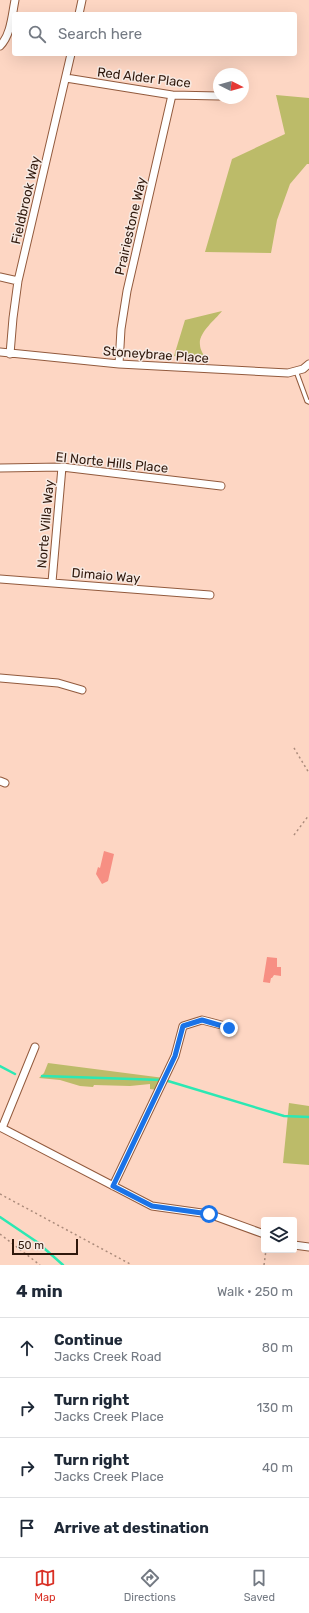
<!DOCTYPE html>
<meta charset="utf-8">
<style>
body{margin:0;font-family:Rubik,sans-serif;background:#f6f6f7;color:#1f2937}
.controls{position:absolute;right:12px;bottom:12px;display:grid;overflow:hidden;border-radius:4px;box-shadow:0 4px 16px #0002}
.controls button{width:36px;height:36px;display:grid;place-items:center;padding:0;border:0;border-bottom:1px solid #e0e1e3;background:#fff;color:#1f2937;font:20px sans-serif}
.compass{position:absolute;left:213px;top:68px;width:36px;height:36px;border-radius:50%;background:#fff;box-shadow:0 4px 16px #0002;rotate:96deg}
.scale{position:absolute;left:12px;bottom:10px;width:66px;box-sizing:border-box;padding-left:4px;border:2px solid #2f180c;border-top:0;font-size:11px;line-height:14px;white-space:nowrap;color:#2f180c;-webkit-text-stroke:3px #f7eae3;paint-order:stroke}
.stop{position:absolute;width:12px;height:12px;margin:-9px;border:3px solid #1a73e8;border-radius:50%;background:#fff}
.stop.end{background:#1a73e8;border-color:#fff;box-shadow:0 1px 4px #0008}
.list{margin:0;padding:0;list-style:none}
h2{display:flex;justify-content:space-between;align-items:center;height:52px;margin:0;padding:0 16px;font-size:17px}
h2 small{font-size:13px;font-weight:400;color:#747a83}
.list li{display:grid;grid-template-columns:26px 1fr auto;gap:12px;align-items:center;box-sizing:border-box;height:60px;padding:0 16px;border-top:1px solid #e0e1e3}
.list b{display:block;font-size:15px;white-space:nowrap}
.list p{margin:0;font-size:13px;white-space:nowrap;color:#747a83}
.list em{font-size:13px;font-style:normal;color:#747a83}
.icon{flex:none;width:22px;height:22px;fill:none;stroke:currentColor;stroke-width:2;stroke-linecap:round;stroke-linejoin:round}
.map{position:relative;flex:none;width:309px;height:1265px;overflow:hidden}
.search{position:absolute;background:#fff;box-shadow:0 4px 16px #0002;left:12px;right:12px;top:12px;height:44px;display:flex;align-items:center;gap:10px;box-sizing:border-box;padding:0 14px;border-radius:4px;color:#747a83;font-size:15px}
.sheet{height:292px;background:#fff}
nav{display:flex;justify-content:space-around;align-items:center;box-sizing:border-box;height:56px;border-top:1px solid #e0e1e3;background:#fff;font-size:11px;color:#747a83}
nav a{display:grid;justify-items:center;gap:2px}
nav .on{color:#d93025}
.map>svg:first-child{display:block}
.green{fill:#bcbb69}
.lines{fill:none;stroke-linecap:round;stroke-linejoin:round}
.stream{stroke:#2ce8b3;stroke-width:2.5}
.building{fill:#f78f83}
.lane-casing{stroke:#925a3d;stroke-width:5.5}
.street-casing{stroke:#925a3d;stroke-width:9}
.path{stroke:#ab8b7b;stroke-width:1.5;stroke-dasharray:2 3;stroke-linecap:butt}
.lane{stroke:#fff;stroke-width:3.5}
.street{stroke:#fff;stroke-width:7}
.route{stroke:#1a73e8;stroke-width:5}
.labels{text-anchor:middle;stroke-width:3;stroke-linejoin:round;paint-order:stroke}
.street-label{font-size:13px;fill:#2f180c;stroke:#f7eae3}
</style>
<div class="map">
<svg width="309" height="1265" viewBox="0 0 309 1265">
<rect width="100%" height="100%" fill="#fdd6c3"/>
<path class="green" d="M276,95L309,98V164H307L290,184L277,220L271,253L205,252L232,159L285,134Z
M222,311C215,320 198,333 200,345C200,350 204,355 206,359L174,356L185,320Z
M48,1063L164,1078L157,1090L150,1089V1084L130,1086L94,1085L93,1087L80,1086L60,1080L39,1078L44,1073Z
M289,1103L309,1106V1165L283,1163Z"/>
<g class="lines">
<path class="stream" d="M0,1066L15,1074
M42,1076L162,1080
M168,1081L284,1116L309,1117
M0,1217L37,1242L63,1265"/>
</g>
<path class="building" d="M104,851L114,854L108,881L102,884L96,874L98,867L100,868Z
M267,957L277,958V967H281V976L274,975L272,978H271L270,983L263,982Z"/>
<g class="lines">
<defs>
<path id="lane" d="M296,371L307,401L309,402"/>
<path id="street" d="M79,14L82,0
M0,46C11,35 12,15 15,0
M66,78L172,95L219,96
M0,277L18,281
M0,352L119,364L288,373L303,369L309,364
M10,354L13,318L18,281L71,54
M119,364L121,329L127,291L172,95
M0,468L62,467L221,486
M0,579L210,595
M52,582L62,467
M0,678L58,683L82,690
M0,781L5,783
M0,1127L152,1206L209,1214L264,1234
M2,1128L35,1047
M113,1186L175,1056L183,1026L202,1020L229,1027
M294,1245L309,1247"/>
</defs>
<use href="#lane" class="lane-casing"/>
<use href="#street" class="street-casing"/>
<path class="path" d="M294,748L309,773
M294,835L309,815
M0,1194L132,1265
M0,1234L40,1265
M264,1265L266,1250"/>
<use href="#lane" class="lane"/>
<use href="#street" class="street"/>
</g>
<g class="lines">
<path class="route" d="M209,1214L152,1206L113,1186L175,1056L183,1026L202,1020L229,1028"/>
</g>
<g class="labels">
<g class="street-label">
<text transform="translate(144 77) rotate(7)" y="5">Red Alder Place</text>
<text transform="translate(25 200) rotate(-77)" y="5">Fieldbrook Way</text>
<text transform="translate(130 226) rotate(-77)" y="5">Prairiestone Way</text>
<text transform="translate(156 354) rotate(4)" y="5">Stoneybrae Place</text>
<text transform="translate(112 462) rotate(6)" y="5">El Norte Hills Place</text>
<text transform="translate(45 524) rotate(-85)" y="5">Norte Villa Way</text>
<text transform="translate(106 575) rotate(5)" y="5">Dimaio Way</text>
</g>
</g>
</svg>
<div class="controls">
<button><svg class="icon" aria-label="layers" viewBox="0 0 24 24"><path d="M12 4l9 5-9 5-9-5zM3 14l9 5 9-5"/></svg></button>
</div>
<svg class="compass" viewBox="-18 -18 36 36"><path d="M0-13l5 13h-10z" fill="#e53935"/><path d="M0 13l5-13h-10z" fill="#747a83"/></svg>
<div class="scale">50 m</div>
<div class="stop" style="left:209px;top:1214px"></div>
<div class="stop end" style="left:229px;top:1028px"></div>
<div class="search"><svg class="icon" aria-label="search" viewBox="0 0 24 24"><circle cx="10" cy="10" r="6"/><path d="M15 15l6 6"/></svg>Search here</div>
</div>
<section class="sheet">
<h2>4 min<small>Walk · 250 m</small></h2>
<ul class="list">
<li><svg class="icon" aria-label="ahead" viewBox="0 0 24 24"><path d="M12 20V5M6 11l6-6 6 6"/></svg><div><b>Continue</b><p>Jacks Creek Road</p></div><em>80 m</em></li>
<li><svg class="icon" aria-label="right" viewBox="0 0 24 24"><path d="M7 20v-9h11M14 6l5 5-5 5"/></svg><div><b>Turn right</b><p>Jacks Creek Place</p></div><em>130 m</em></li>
<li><svg class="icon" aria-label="right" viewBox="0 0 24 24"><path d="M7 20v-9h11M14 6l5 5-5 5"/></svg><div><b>Turn right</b><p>Jacks Creek Place</p></div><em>40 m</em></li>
<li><svg class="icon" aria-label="arrive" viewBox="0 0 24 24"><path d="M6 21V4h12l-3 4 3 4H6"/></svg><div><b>Arrive at destination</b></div></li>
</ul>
</section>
<nav>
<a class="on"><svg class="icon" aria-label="map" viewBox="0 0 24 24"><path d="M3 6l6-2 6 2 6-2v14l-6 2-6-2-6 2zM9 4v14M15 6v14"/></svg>Map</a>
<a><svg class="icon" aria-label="directions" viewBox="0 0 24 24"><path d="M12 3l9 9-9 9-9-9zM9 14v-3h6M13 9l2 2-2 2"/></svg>Directions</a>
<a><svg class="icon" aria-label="saved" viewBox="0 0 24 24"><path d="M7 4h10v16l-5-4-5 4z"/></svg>Saved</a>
</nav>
